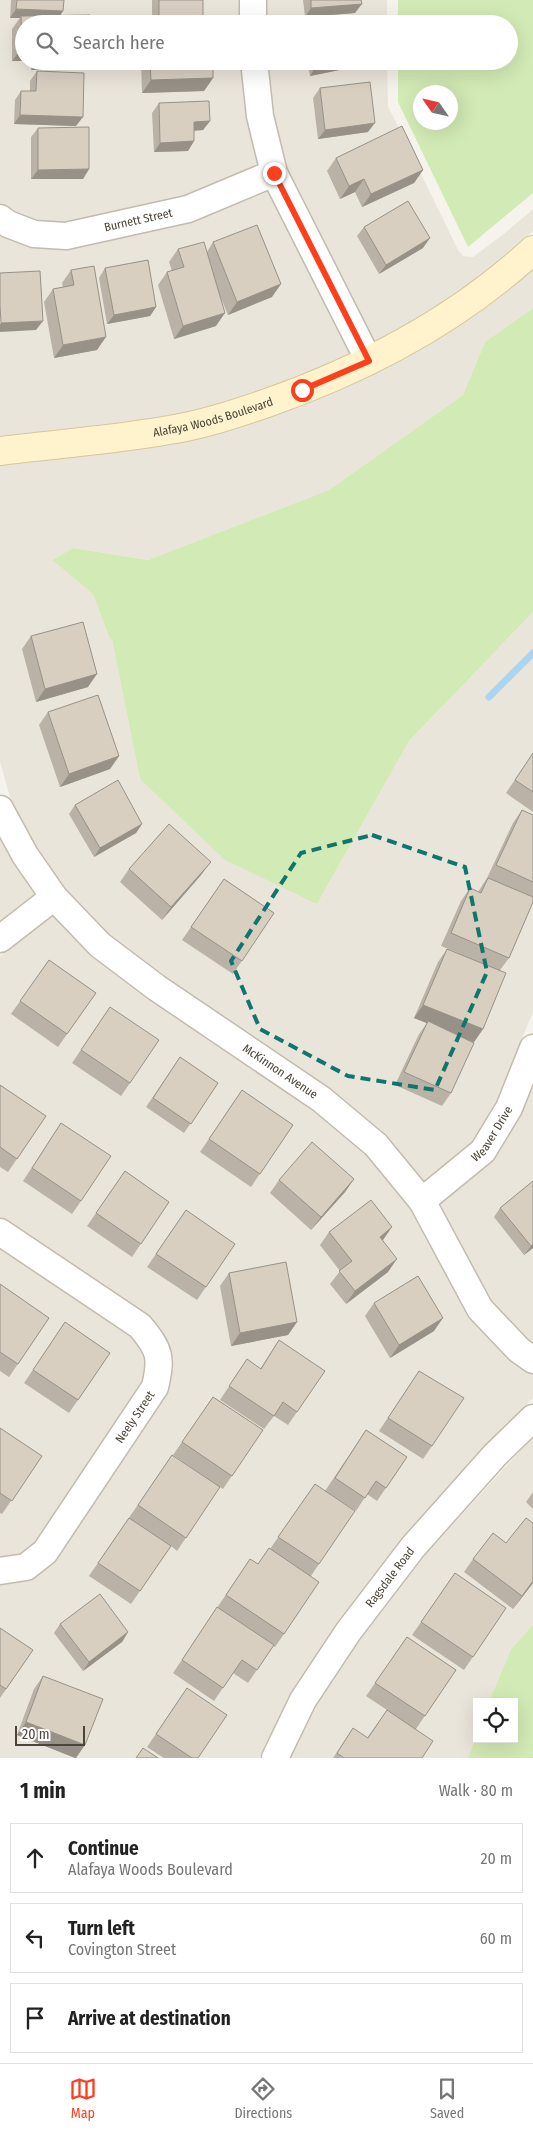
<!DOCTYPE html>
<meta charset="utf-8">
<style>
body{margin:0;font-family:"Fira Sans Condensed",sans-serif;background:#f6f6f6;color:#222}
.controls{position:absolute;right:15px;bottom:15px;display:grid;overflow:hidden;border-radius:0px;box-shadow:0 5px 20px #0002}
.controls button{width:45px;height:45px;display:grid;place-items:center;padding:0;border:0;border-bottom:1px solid #e0e0e0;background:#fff;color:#222;font:25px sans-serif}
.compass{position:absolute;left:413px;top:85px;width:45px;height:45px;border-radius:50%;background:#fff;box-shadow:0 5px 20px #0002;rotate:304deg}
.scale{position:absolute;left:15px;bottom:12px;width:70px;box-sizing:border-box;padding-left:5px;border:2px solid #4b4439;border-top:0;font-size:14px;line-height:18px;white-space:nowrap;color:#4b4439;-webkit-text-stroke:4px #fff;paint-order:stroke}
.stop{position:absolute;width:15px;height:15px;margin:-11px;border:4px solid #fc3f1d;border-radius:50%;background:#fff}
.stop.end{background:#fc3f1d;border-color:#fff;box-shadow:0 1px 5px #0008}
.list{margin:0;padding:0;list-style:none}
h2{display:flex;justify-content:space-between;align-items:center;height:65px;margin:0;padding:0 20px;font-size:21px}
h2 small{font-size:16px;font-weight:400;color:#767676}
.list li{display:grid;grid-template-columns:32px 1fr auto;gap:15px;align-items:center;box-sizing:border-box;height:70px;margin:0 10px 10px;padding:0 10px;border:1px solid #e0e0e0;border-radius:0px}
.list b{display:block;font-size:19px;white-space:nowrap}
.list p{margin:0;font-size:16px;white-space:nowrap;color:#767676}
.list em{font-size:16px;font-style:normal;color:#767676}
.icon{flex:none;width:28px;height:28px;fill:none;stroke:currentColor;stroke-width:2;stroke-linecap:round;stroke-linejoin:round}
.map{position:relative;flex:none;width:533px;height:1758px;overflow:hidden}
.search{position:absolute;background:#fff;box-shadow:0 5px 20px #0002;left:15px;right:15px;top:15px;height:55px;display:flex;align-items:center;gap:12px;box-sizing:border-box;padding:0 18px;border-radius:28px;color:#767676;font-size:19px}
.sheet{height:305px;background:#fff}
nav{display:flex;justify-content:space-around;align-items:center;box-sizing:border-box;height:70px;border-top:1px solid #e0e0e0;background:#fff;font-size:14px;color:#767676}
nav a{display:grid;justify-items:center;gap:2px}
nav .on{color:#fc3f1d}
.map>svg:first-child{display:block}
.residential{fill:#eae5da}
.green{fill:#d2eab5;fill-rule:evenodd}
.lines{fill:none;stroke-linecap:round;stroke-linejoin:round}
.stream{stroke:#a9d4f2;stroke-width:7}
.street-casing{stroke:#c2bbae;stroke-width:29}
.secondary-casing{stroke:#d6c79b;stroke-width:30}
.street{stroke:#fff;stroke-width:26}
.secondary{stroke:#fff3cd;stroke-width:28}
.wall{fill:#bab2a6}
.shaded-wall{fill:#979187}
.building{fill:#d8cfc1;stroke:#979187}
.route{stroke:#fc3f1d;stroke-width:6}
.marked{fill:none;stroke:#0f766e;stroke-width:4;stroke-dasharray:10 6;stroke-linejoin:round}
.labels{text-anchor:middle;stroke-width:4;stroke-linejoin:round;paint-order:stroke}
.street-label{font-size:12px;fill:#4b4439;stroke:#fff}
</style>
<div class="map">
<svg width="533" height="1758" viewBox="0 0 533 1758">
<rect width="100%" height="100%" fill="#f6f3ec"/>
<path class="residential" d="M0,0H240V24H24V61H241L247,115L259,165L182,197L63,223L35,222L14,213L0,203Z
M266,0H387V24H266Z
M267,61H387L388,106L458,250L463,256L473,257L505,233L533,209V231L502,260L435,309L373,343L286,170L273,115Z
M268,189L351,354L295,378L229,401L166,418L0,438V232L5,235Z
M533,268V308L485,342L463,395L329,490L148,560L73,548L52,560L93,594L110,639H112L140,779L317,904L409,741L533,612V1012L496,1101L472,1143L423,1183L108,936L64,890L14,811L0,762V464L307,402L386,368L385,367L452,330Z
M0,836L37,894L0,922Z
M54,914L313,1108L367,1153L411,1207L510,1358L533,1374V1398L485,1447L403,1538L337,1625L292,1692L259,1758H0V1583L30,1579L53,1562L166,1395L173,1369L164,1336L147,1316L0,1217V956Z
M533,1083V1345L491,1303L438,1205L492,1162L520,1115Z
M0,1246L132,1335L142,1347L146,1364L142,1382L34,1543L19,1555L0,1558Z
M533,1437V1625L511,1649L489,1702H477V1733L468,1758H290L315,1707L359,1640L424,1556Z"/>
<path class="green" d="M398,0H533V193L468,247L398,102V61H509V24H398ZM420,92H450V122H420Z
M533,308V612L409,741L317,904L225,860L140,779L112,639H110L93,594L52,560L73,548L148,560L329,490L463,395L485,342Z
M533,1625V1758H468L477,1733V1739H514V1702H489L511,1649Z"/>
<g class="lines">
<path class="stream" d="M489,697L533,653"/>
<defs>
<g id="street">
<path d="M253,0V24"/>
<path d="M254,61L260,116L274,173L369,361"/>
<path id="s1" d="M0,218L8,224L34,234L66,236L188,209L274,173"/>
<path id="s2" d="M0,809L25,855L54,897L100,945L157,988L321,1099L376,1145L422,1201L480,1309L519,1350L533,1360"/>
<path d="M0,939L54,897"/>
<path id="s3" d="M422,1201L483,1151L509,1108L533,1048"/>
<path d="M0,1232L140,1326C160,1350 162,1357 155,1387L45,1552L26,1567L0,1571"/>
<path id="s4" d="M275,1758L303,1700L348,1632L413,1547L495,1455L533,1418"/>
</g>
<g id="secondary">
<path id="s5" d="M0,451C56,444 113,440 169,430C202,425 235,414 267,403C364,369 457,320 533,250"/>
</g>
</defs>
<use href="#street" class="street-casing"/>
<use href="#secondary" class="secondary-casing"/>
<use href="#street" class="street"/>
<use href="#secondary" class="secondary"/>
</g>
<path class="wall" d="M11,0H64L60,16L24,24V61H12V29L20,18H10Z
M152,0H203V24H152Z
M303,0H361L355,13L305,17Z
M31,61H87L82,69L31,70Z
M141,61H213V78L204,91L142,93Z
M307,61H363L359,66L310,76Z
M37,71L76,126L14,124L15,100L21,91H30V81Z
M320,88L368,132L318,139L313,98Z
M159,103L210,121L203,130L194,131V141L188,151L154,152L152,113Z
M38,128L89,169L83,179H31V137Z
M336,158L423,170L414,183L362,207L355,192L340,199L327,171Z
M364,227L423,248L379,274L357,236Z
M213,242L272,297L228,315L218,291L216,326L174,339L158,285L167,272L172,271L169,262L178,249L207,252Z
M105,268L156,307L150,316L107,324L99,278Z
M71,270L97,350L54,358L44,302L53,289L63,287L62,283Z
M31,636L88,687L36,702L22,649Z
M48,712L119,756L110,769L60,787L39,725Z
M533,753V812L506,793Z
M75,805L142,824L136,833L94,857L69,814Z
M522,810L533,815V902L509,958L500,970L483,1029L474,1042L451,1093L442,1106L395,1085L419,1034L427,1023L414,1018L438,962L447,949L466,956L441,946L461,901L470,888L478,892L487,878L513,823Z
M129,869L201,875L162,920L120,882Z
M224,879L274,913L233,974L182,940Z
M49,960L96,993L58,1047L11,1014Z
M110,1007L130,1083L121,1096L72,1063Z
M180,1057L218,1083L184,1133L146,1107Z
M0,1085L46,1116L8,1172L0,1167Z
M242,1090L293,1125L251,1187L200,1152Z
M61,1123L81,1201L72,1214L23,1181Z
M125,1171L169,1202L132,1257L87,1226Z
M354,1179L345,1192L311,1230L270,1193L279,1180Z
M533,1181V1248L524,1255L494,1217L500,1208Z
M186,1210L235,1244L197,1300L147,1267Z
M329,1232L383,1241L388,1272L346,1304L330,1284L340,1271L320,1245Z
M229,1273L297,1322L288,1335L231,1346L220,1286Z
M0,1284L49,1318L9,1377L0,1371Z
M374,1303L434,1331L390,1358L365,1316Z
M65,1322L110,1353L69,1413L24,1383Z
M279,1340L297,1412L288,1425L274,1416L264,1429L220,1400L247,1359L260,1369Z
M419,1371L432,1446L423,1459L379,1431Z
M213,1397L263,1430L223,1489L173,1455Z
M0,1428L42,1456L2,1514L0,1513Z
M366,1430L407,1457L377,1501L367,1494L356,1511L325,1491Z
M172,1455L220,1487L177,1551L171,1546L131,1604L89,1576Z
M315,1484L319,1564L311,1576L284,1634L275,1647L273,1646L248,1683L233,1673L214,1701L173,1673L250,1559L258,1564L270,1549Z
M533,1492V1509L526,1502Z
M473,1559L533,1583L513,1609L464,1572Z
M455,1573L506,1608L464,1670L412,1635Z
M60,1624L128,1632L122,1642L83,1671L54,1633Z
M0,1628L33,1650L0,1698Z
M407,1637L456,1670L416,1729L422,1758H333L353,1728L367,1738L387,1710L366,1696Z
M43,1676L76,1758L17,1735L34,1689Z
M187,1688L198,1758H164L147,1747Z"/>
<path class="shaded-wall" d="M362,4L355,13L305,17L311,8Z
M16,9L63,11L57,21L21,16L20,18H10Z
M22,48H24V61H12Z
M38,61H87L82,69L31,70Z
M343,61H363L359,66L310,76L316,66Z
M213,78L204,91L142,93L151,80Z
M20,115L83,117L76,126L14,124Z
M210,121L203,130L187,131L194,122Z
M375,123L368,132L318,139L325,130Z
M194,141L188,151L154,152L160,143Z
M89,169L83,179H31L38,170Z
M423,170L414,183L362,207L371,194Z
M364,179L355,192L340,199L349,186Z
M430,238L423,248L379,274L386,265Z
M281,284L272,297L228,315L237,302Z
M156,307L150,316L107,324L114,315Z
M225,313L216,326L174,339L183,326Z
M43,321L36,330L0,332V324L1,323Z
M106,337L97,350L54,358L63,345Z
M97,674L88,687L36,702L45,689Z
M119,756L110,769L60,787L69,774Z
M142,824L136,833L94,857L100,848Z
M211,862L201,875L162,920L171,907Z
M423,1005L483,1029L474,1042L414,1018Z
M354,1179L345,1192L311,1230L321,1217Z
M392,1227L383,1240L371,1250L380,1237Z
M533,1244V1248L524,1255L531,1246Z
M397,1259L388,1272L346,1304L355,1291Z
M443,1318L434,1331L390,1358L399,1345Z
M297,1322L288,1335L231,1346L240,1333Z
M533,1581V1583L513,1609L522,1596Z
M128,1632L122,1642L83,1671L89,1662Z
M26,1722L85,1745L76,1758H75L17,1735Z"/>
<path class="building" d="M17,0H64L63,11L16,9Z
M159,0H203V24H159Z
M311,0H361L362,4L311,8Z
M90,15V24H24V48H22L21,16Z
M359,20L360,24H342Z
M150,61H213V78L151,80Z
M316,61H343L316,66Z
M37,71L84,73L83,117L20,115L21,91H36Z
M370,82L375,123L325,130L320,88Z
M209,101L210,121L194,122V141L160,143L159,103Z
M402,126L423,170L371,194L364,179L349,186L336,158Z
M89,127V169L38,170V128Z
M408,201L430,238L386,265L364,227Z
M257,225L281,284L237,302L213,242Z
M204,242L225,313L183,326L167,272L184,267L178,249Z
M148,260L156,307L114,315L105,268Z
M94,266L106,337L63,345L53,289L74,285L71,270Z
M40,271L43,321L1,323L0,305V273Z
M83,622L97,674L45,689L31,636Z
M98,695L119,756L69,774L48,712Z
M533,753V792L515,780Z
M118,780L142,824L100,848L75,805Z
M522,810L533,815V882L496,865Z
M169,824L211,862L171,907L129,869Z
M488,878L533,897V902L509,958L451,933L470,888L481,893Z
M224,879L274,913L242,961L191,927Z
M447,949L506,973L483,1029L423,1005Z
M49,960L96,993L67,1034L20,1001Z
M110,1007L159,1040L130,1083L81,1050Z
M428,1021L474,1043L451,1093L404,1072Z
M180,1057L218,1083L191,1124L153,1098Z
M0,1085L46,1116L17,1159L0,1147Z
M242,1090L293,1125L260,1174L209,1139Z
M61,1123L111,1156L81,1201L32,1168Z
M312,1142L354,1179L321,1217L279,1180Z
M125,1171L169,1202L141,1244L96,1213Z
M533,1181V1244L531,1246L500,1208Z
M371,1200L392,1227L380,1237L397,1259L355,1291L339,1271L352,1261L329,1232Z
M186,1210L235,1244L206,1287L156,1254Z
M286,1262L297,1322L240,1333L229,1273Z
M418,1276L443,1318L399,1345L374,1303Z
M0,1284L49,1318L18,1364L0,1352Z
M65,1322L110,1353L78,1400L33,1370Z
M279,1340L325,1371L297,1412L283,1402L274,1416L229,1386L247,1359L261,1369Z
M419,1371L464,1398L432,1446L388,1418Z
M213,1397L263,1430L232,1476L182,1442Z
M0,1428L42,1456L12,1501L0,1493Z
M366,1430L407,1457L386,1488L376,1481L365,1498L335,1478Z
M172,1455L220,1487L186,1538L138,1505Z
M315,1484L355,1511L319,1564L278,1537Z
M129,1518L171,1546L140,1591L98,1563Z
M526,1518L533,1523V1581L522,1596L473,1559L493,1533L506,1543Z
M269,1548L319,1582L284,1634L226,1595L250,1559L258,1564Z
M455,1573L506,1608L473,1657L421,1622Z
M100,1594L128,1632L89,1662L60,1624Z
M217,1607L274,1645L257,1670L242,1660L223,1688L182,1660Z
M0,1628L33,1650L6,1689L0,1685Z
M407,1637L456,1670L425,1716L375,1683Z
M43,1676L103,1699L85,1745L26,1722Z
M187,1688L227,1715L198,1758H192L156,1734Z
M387,1710L433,1741L422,1758H344L337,1753L353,1728L368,1738Z
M143,1748L158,1758H136Z"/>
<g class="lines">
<path class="route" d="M274,173L369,361L302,390"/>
</g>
<path class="marked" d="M372,835L465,867L487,972L435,1090L348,1076L260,1029L231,961L301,853Z"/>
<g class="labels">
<g class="street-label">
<text dy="4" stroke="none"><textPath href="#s1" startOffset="144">Burnett Street</textPath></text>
<text dy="4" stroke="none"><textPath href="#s5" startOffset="216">Alafaya Woods Boulevard</textPath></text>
<text dy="4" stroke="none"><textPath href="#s2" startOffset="390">McKinnon Avenue</textPath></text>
<text dy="4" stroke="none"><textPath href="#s3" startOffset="98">Weaver Drive</textPath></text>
<text transform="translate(135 1417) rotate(-56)" y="4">Neely Street</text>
<text dy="4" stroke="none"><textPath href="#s4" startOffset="215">Ragsdale Road</textPath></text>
</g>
</g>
</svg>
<div class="controls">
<button><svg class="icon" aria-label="locate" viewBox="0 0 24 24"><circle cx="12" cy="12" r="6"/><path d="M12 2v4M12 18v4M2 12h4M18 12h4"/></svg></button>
</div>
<svg class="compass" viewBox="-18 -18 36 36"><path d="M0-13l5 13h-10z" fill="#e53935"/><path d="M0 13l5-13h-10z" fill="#767676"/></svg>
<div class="scale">20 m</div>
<div class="stop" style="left:302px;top:390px"></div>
<div class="stop end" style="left:274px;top:173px"></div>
<div class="search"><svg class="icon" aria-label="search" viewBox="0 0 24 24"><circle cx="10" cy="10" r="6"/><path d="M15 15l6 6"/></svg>Search here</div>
</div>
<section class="sheet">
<h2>1 min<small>Walk · 80 m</small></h2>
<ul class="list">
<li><svg class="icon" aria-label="ahead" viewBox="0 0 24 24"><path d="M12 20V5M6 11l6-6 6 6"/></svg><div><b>Continue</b><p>Alafaya Woods Boulevard</p></div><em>20 m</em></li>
<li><svg class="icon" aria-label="left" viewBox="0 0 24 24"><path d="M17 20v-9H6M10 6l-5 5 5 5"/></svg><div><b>Turn left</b><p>Covington Street</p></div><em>60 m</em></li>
<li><svg class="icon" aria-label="arrive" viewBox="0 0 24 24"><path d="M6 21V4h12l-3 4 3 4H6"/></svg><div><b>Arrive at destination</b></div></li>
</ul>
</section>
<nav>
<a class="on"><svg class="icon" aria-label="map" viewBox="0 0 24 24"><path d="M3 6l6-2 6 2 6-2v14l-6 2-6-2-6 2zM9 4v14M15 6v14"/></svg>Map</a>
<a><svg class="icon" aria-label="directions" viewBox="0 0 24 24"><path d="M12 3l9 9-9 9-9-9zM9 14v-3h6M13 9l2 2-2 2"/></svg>Directions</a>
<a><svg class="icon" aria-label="saved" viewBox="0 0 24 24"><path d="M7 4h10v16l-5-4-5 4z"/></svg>Saved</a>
</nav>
